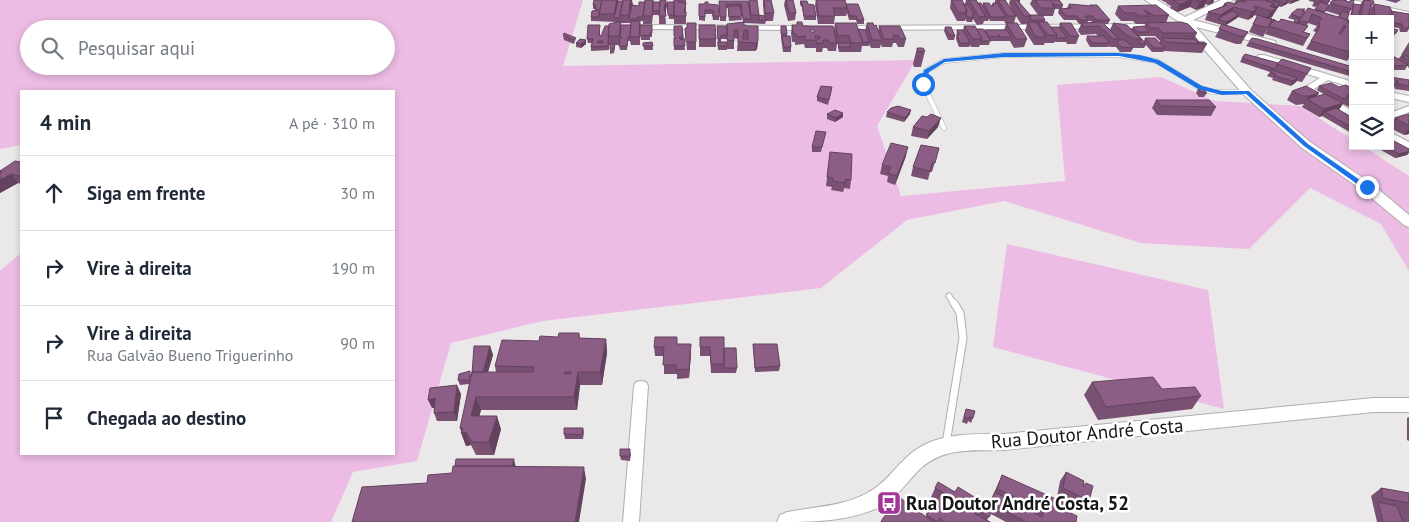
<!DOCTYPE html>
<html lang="pt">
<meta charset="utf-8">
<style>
body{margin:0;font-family:"PT Sans",sans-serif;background:#f2f2f3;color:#1f2937}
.controls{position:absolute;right:15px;top:15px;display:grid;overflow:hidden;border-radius:0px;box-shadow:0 2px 8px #0003}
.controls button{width:45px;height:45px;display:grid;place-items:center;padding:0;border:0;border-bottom:1px solid #e0e1e3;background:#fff;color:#1f2937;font:25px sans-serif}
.stop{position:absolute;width:15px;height:15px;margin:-11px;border:4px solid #1a73e8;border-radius:50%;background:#fff}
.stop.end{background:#1a73e8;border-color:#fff;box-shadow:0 1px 5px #0008}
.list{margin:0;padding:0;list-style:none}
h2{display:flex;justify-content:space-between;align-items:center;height:65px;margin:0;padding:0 20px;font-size:21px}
h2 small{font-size:16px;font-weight:400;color:#747a83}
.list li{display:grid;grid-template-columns:32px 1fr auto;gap:15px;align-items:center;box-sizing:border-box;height:75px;padding:0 20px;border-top:1px solid #e0e1e3}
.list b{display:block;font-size:19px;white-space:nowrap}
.list p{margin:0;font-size:16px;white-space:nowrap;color:#747a83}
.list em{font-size:16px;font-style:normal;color:#747a83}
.icon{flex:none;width:28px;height:28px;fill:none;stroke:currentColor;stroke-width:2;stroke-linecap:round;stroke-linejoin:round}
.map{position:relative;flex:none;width:1409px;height:522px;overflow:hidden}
.search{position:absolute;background:#fff;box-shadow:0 2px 8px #0003;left:20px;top:20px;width:375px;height:55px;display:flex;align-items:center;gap:12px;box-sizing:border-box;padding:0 18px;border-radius:28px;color:#747a83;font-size:19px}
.panel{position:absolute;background:#fff;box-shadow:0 2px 8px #0003;left:20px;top:90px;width:375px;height:365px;border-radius:0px}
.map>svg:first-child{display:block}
.green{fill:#edbce4;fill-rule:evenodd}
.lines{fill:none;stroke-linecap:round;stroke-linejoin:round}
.service-far2-casing{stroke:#b0adaf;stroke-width:5.5}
.service-far1-casing{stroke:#b0adaf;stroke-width:7}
.service-casing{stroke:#b0adaf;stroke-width:9}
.minor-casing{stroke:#b0adaf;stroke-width:2}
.tertiary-casing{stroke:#b0adaf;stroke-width:2}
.service-far2{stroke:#fff;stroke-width:4.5}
.service-far1{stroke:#fff;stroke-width:5}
.service{stroke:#fff;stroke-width:7}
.minor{fill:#fff;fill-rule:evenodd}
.tertiary{fill:#fff;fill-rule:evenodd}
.wall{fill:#795172;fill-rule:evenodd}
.shaded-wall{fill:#63425d}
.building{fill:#8d5e85;stroke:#63425d;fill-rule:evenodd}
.route{fill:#1a73e8}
.labels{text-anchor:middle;stroke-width:5;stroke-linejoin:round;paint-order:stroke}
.near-street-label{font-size:19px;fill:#171617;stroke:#fff}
.near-poi-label{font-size:19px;font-weight:bold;fill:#171617;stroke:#fff;text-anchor:start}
</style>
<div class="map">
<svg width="1409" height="522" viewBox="0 0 1409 522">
<rect width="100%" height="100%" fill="#ebe8ea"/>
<path class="green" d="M0,0H583L563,66L916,60L877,126L901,196L1065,181L1057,85L1161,77L1215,101L1300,106L1353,140V146H1363L1409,176V271L1381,224L1310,188L1249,249L1141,243L1004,201L907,220L821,288L543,321L451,343L417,461L353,472L331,522H0V271L21,253V454H394V91H21V145L0,149ZM29,29H386V66H29Z
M1007,244L1208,290L1224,409L993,347Z"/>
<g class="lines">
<defs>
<path id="service-far2" d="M944,128L923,84L926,71L944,61L1004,55H1119L1157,61L1200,88L1213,92H1247"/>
<path id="service-far1" d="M949,296L954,304"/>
<path id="service" d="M946,444L963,338L960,313L954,303"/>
<path id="minor" d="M1338,0H1352L1409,12V16Z
M1159,24L1163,26L1162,28L843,30L839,28L843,26Z
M635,25L807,26L811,28L807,30L638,29H635Z
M1258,55H1264L1353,82V88L1328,80L1314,89L1353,111V118L1307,93V86L1320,78L1258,59Z
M1390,92L1409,96V102L1390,98Z
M1409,106V112L1390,119V113Z
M1390,132L1409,142V149L1390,139Z
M641,381L646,382L648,386L639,522H623L634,386L636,382Z"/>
<path id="tertiary" d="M1145,0H1157L1185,17L1221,0H1234L1193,20L1275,41L1276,43L1275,45L1271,46L1196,27L1251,90L1280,116L1310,142L1372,184L1409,215V227L1404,225L1362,190L1302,148L1243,94L1181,23Z
M1374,398H1409V412H1374L1314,418L1004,450C970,451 940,446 915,474C905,485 895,499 882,506C849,522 813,522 777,522L780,515L787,512C813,507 846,506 869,492C884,484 894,469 906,458C932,432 970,434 1004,434Z"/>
</defs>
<use href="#service-far2" class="service-far2-casing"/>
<use href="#service-far1" class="service-far1-casing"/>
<use href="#service" class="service-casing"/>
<use href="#minor" class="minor-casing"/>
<use href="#tertiary" class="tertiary-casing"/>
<use href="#service-far2" class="service-far2"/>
<use href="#service-far1" class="service-far1"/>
<use href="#service" class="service"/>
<use href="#minor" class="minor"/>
<use href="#tertiary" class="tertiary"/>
</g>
<path class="wall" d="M594,0H618V1L632,5L639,6L645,2V0H653L654,2L667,5L665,13L666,24H659V15H653L652,24H643V21H640V26L652,25V37H650V40H641L640,33V45H631L630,41H628L627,50H620L619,45H615V48L614,53L610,54V45H609V50L591,51V47L592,43H588L587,39L600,29V35L601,36L609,26L616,22L591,21V17L595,10V9H593V5ZM621,23H631V25H621Z
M674,0H686V24H674V19H669L667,2H674Z
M749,0L759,15L764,16L763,5V0H771L774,13L773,21H766L765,24L744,23V25L758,41L757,49L755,51H737L738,39L734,38V49H727V50H718L717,26H727L743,22L741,8H740L742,20L729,21L728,8H726V21H720L719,1L748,5ZM721,39H727V42H721Z
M785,0H793L796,13L795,20L788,21L784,5Z
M816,0H826L846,4L864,20V24H857L856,20H849L847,13L846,16H835L834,24H818L815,5Z
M951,0L965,4L966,0H976L978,3L983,5V3L991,6L993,3H995V0H1006V2L1013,12L1009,4L1010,0H1020V3L1030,15H1038L1030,4L1032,0H1059L1063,5L1062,9L1067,8L1069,4L1090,6V5L1110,20L1108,24H1104L1110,30L1113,23L1131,29H1132L1133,27H1144L1145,24H1136L1133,21H1121L1115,14L1118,6L1169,15L1166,23L1197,33L1195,37L1199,42L1207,44L1202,53L1164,51L1163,52H1152L1146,45L1144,48H1133L1131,52H1120L1116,47H1110L1109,46L1108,47H1090L1086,40L1087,36H1098L1096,34L1081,35L1078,31L1081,24H1079L1076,20H1064L1058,13L1059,9H1055L1053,16H1043L1045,20V22L1051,27H1059L1060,23L1079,36L1076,44H1067L1066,42H1055V41L1054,43H1045V42L1044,45H1034L1025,31L1027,24H1021L1016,16L1014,23L1027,39L1024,47L1014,48L1010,41H998V40V41H990L989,45H980L979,47H971L970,45L969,47H959L956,39L957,30H963L964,26L984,31L985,30H1004L1006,24L1004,21H990L989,19L988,21H984L983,24L977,25L973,19L972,22H967L965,19V21H957L950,8ZM1088,21H1091L1093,23H1087ZM1139,36H1155L1160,41V42L1145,38L1144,41Z
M1161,0H1214L1213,3L1208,5L1205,4L1204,7L1196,10L1190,7L1177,12L1170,8L1171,6L1167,4V3Z
M1236,0H1300L1290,4L1288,3L1287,4L1281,7L1278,6L1276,8L1272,17L1269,18L1279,22H1294L1295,20L1288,18L1291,14L1305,9L1304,12H1305L1315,10L1318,5L1315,7L1312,6L1314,2L1309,1V0H1330L1327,5H1329L1333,0H1347L1346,1L1352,7L1354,4L1360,5L1363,0H1370L1373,4L1370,10L1368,17L1367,19H1353V59L1349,58L1347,61L1306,49L1315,34L1316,32L1313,31L1317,26L1308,23L1307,25L1308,26L1304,32L1310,34L1303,46L1265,34L1269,26L1263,37L1249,32L1257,16L1254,15L1248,20L1238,17L1237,18L1225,25L1248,32L1241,44H1236L1215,37L1222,25L1205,20L1208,12L1222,7L1224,4H1234ZM1352,9L1349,19L1348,20H1347L1349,13ZM1326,11L1339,15L1338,17L1324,13Z
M1385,0H1401L1396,3Z
M800,1L808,4L816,16V20H804L802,7L800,5Z
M699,4H708L719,16V20H713L712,14H705V21L699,20Z
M1374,4L1391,11L1409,14V29L1407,32H1400L1399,28L1391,27L1390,19H1369V11Z
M696,23V50H687L685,28H687Z
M835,23L858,29L865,30L867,23L874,26L878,32L879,26L906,39L904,47H898L896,43H893L892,47H882L881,44L880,48H871L869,44V46H862L861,52H839L838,48V44H837L836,51H828L827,48H823L822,52H816V48H805L804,44L795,45V42H792L791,33L792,25L834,30ZM810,30H814L815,32H811Z
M699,25L716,39V47H699Z
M674,26H682L685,50H674Z
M781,26L787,34V36L791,47V52H783L781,38Z
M945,27L955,36L954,40H948L944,31Z
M1390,28L1396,33L1390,41Z
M563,35L576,38L574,44L564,40Z
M652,42L653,50H644L643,43Z
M1249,42L1353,67V77L1246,46Z
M1409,42V68L1407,66L1405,70H1394L1392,73H1390V56L1398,59L1401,56H1403L1401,55Z
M576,43L586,44L581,48L576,47Z
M917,48L925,51L921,67H914L913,64Z
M1242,58L1278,63L1311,68L1302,82L1297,81L1296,82L1291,86L1272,80L1273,78L1267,76L1270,72L1240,62Z
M1390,77L1409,80V91L1395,89L1394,86L1392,89L1390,88Z
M1319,86L1353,89V109L1343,104L1339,110L1353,118V134L1322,116L1319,117L1302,107L1304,104L1296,105L1287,100L1292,91L1317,96L1324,94L1317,90Z
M832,87L828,105L817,101V97Z
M1198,89L1207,93L1204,97H1199L1196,93Z
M1156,100L1216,107L1211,116L1157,115L1152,108Z
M887,112L910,114L904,122L886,117Z
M843,113V117L835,122L827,119V114Z
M1409,114V134L1404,135L1390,128V124L1395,118Z
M927,117L938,127L927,139L911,136L913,127Z
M826,132L821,152H812V147Z
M1374,146H1390L1407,155L1395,158Z
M939,148L932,172H930L928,180L911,176L913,167Z
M830,152L851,180L850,189L844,188L843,192L831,190L832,187L826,186Z
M906,156L895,185L887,182L888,176L880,174L882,165Z
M21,162V184L18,183L0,193V171Z
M579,333L580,338L606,339L607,353L602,385H580L577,410H481L479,416L501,429L494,455H476L471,445L466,446L461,433L469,384L460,385L458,380L471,374L490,346L493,355L488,372H496L495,366L539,341Z
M700,337L724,348L737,368L736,373H711L710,356H700Z
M678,344L691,353L689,378L677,379V374H664V356H655L654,347Z
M753,344L780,366L779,371L755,372Z
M1092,382L1162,389L1201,396L1192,409L1098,420L1084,395Z
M461,394L457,421H437L434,413V408H432Z
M966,409L973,418L971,423L968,421L967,424L962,422Z
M1409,417V441L1407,440V418Z
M583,428L584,432L583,439H565L564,434Z
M631,453L630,461L621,460L620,456Z
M1066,472L1083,487L1089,501L1083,509L1057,497L1060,481Z
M1002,475L1064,510L1076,522H1006L991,514L987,520L990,522H881V521L926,517L933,503L935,504L937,500L931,497L935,488L955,492L988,506Z
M1381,488L1409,493V522H1377L1371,496Z"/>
<path class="shaded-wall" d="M617,0H618L619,5L614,18V14Z
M631,0H632L633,5L630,10L629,19L630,2Z
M666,0L667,5L665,16L664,8Z
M1191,0H1193L1190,7L1177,12L1180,4Z
M1204,0H1207L1204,7L1196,10L1200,2Z
M1211,0H1214L1213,3L1208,5Z
M1289,0L1287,4L1281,7L1284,3Z
M1293,0H1300L1290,4Z
M1280,4L1278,8L1272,11L1274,7Z
M1234,7L1230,15L1218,19L1220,15Z
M1257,9L1253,17L1248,20L1252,12Z
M1277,9L1272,17L1267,19L1271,11Z
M1239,14L1237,18L1228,24L1224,26L1226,22Z
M586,40V44L581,48V44Z
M758,41L757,49L755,51L756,43Z
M1298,78L1296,82L1291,86L1293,81Z
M1319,93L1314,101L1307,99L1309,96Z
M1343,103L1338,111L1325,112L1322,116L1319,117L1324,109Z
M911,110L910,114L904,122L905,118Z
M843,113V117L835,122L836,118Z
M941,118L938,127L927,139L929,131Z
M1409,128V134L1404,135Z
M908,147L906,156L895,185L897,176Z
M1409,151V153L1407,155L1395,158L1399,154Z
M11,174L18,183L0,193V180Z
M846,179L844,188L843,192L844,183Z
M606,339L607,353L602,385L600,372Z
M691,344V353L689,378V369Z
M490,346L493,355L484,385L481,376Z
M578,372L580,385L577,410L574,397Z
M457,385L461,394L457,421L454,412Z
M476,397L481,410L476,429L471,416Z
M435,398L438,407L432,408L428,400Z
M497,416L501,429L494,455L489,442Z
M460,428H463L471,445L466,446Z
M514,459L516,468L511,470Z
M584,467L586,479L579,522H575Z"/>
<path class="building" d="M594,0H602L599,14V17H591L592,11L598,10L595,8L596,5H593Z
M602,0H617L614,14H599Z
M623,0H631L630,2L629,15H620Z
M645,0H653L652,16H643Z
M660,0H666L664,8L666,16H659Z
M674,0H678V2L686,3L684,12H686V16H674Z
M749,0H757L759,15H751Z
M764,0H771L774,13H765Z
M786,0H793L796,13H789Z
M816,0H845L847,8H833L835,16H819Z
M951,0H962L967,11H965L967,13H959Z
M969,0H976L986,16L979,17Z
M998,0H1005L1016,16H1008Z
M1013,0H1020H1017L1031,16H1024Z
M1035,0H1050L1054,4H1052L1055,8H1041Z
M1050,0H1059L1063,5H1054L1053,4H1054Z
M1173,0H1191L1180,4Z
M1195,0H1204L1200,2Z
M1241,0H1265L1275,4L1270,6L1277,9L1271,11L1255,6L1253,7L1257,9L1252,12L1234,7L1220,15L1208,12L1225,6L1227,5L1224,4L1228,2L1235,4L1240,1L1246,2Z
M1265,0H1271L1280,4L1274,7H1273L1275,4Z
M1273,0H1289L1284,3Z
M1316,0H1330L1328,3L1320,1L1317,3L1314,2Z
M1333,0H1344L1349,2L1351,0H1354L1352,9L1330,3Z
M1364,0L1374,1L1373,4H1371L1368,17L1361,15Z
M618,1H623L620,15V18H614Z
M719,1H748L751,19H743L741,4H726V17H720Z
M800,1H807L808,4L814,5L816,16H804L802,3Z
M639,2H645L643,17H637V19H629L632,5L639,6Z
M653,2H660L659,11H653Z
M667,2H674V15H668Z
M705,2H708V4L718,5L719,16H713V14L715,12H713L712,10H705V17L699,16V4H705Z
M1320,2L1329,5L1324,12L1315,9Z
M978,3H981L989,17H986Z
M983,3H989L991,6H994L993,3H997L1006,17H991Z
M846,4H858L864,20H858L856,16H850Z
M964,4L968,5L974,14L972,15L973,18L968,17L966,15L967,11Z
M1069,4L1092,6L1090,5H1097L1110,20H1095L1093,16H1085L1088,20H1080L1077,16H1066L1060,9L1071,8Z
M1354,4L1361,5L1358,19L1351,17Z
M1374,4L1390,7L1393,15L1390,14V21V19H1371L1372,16L1375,17Z
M1156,5L1169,15L1155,16L1144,10L1149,16H1139L1136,13H1125L1118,6Z
M728,6H740L742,16L729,17Z
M1308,8L1348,20V23L1353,24V53L1311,41L1319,28L1320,24L1318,23L1322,18L1312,14L1309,22L1298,21ZM1344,25L1346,26L1341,34H1339Z
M1297,9H1305L1302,11L1305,12L1301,18L1291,14Z
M1231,11L1239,14L1230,20L1226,22L1218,19Z
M1342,11L1349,13L1347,20L1339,17Z
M1391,11L1409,14V28H1402V24L1394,23L1392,16L1393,15Z
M758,15L765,16L766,20H759V15Z
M1030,15H1042L1045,20H1030L1031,16Z
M1258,15L1272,19L1268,28L1253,24Z
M1263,17L1275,20L1273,22L1271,21L1272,19Z
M1296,18L1300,19L1297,23L1294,22Z
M1350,18L1353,19V24L1348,23V21H1349Z
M1281,19L1308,26L1303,32L1310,34L1307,38L1269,26L1274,20L1279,22Z
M621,21L619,36H608L609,24Z
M631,21H640L639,37H630Z
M744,22V25L748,26H758V41L756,43L738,42V30H734V41L727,40V24ZM744,30H748V39H743Z
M797,22H802L803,26H833L837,43H829L828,40H823V43L817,44L816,40H805V36L796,37V34H793L792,25H797ZM810,30H814L815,32H811ZM815,36H820V39H816Z
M1036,22L1046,37H1036L1028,23Z
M1038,22H1047L1057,35H1048Z
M1102,22L1119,39H1113L1099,26L1084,27L1081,23Z
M1181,22L1188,24L1197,33H1163L1158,28H1151L1146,23Z
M687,23H696V42H686L685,28H687Z
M835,23H856L863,43H851L849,35L838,36Z
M867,23H873L874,26L876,25L882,40H872Z
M1006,23H1017L1027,39H1016Z
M1060,23H1071L1079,36H1070Z
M1113,23L1127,25L1141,39H1135L1126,35Z
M1222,24L1248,32L1245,36H1240L1219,29Z
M588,25H600L599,35L601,36L605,26H609L608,46L591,47L593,39H587ZM598,41H603V43H598Z
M621,25H631L630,37H628L627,46H619L620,38L622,37H620Z
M640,25H652V33H650V35L640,36Z
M699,25H715L716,39H699Z
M674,26H682L683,37H679L681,40L684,38L685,46H674V38H676L674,36Z
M717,26H727V35H721V39H718Z
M781,26H786L787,34H781Z
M879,26H900L906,39H899L898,35H894L893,36L894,39H884Z
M964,26H975L982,39H973Z
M1144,26L1149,32H1138L1133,27Z
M945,27H951L955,36L949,35Z
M1051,27H1059L1067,38H1057L1056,37L1057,35Z
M1390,28L1398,30L1396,33L1391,34H1390Z
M858,29L866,30L869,42H863Z
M977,29H983L991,41H981L982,39Z
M1131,29H1132L1146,44H1139V43L1141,39Z
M957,30H963L970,43H960L957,35H959Z
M985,30H1007L1011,37H1000L998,34L999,37L988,36Z
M564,33L576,38L574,40L563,35Z
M782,36H790L791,47H784Z
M1087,36H1104L1110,43H1092Z
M1183,37H1195L1199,42H1197L1194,39H1185Z
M1145,38H1155L1165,48H1154Z
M1162,38L1194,39L1197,42H1204L1207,44L1166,42Z
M1252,38L1258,39L1353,67V72L1249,42Z
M580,39L586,40L581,44L576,43Z
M1119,40H1125L1133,48L1122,47L1117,43Z
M652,42L653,46H643V43Z
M718,42H727V46H718Z
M838,43H850L851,47H839Z
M610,44H615L614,49H610Z
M917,48H923L925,51L918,52Z
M1245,54L1278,63L1275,69L1242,58Z
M1390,56H1393L1408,65L1396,66L1390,62V60H1392L1390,58Z
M1401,56H1409V61Z
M1282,59L1311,68L1307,74L1277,64Z
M1271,70L1298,78L1293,81L1275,76L1276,74L1270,72Z
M1390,77L1409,80V86L1398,84L1397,80L1395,85L1390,83Z
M1331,83L1339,87L1346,85L1353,89V93L1348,95L1346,98L1344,99L1319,86Z
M821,86L832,87L829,100L817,97Z
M1306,86L1319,93L1309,96H1302L1292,91Z
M1198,89H1203L1207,93L1201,92Z
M1353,93V98L1348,95Z
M1325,94L1343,103L1324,109L1307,99Z
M1156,100H1209L1216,107L1161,106Z
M898,106L911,110L905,118L887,112L891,108Z
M1336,108L1353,118V128L1325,112Z
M835,110L843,113L836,118L827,114Z
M931,114L941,118L929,131L913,127L922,116L927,117Z
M1409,114V126L1395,118Z
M816,131L826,132L822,147H812Z
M1390,139L1409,149V151L1399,154L1386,146H1390Z
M891,143L908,147L897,176L888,173L891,167L882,165Z
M921,145L939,148L935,163H932L930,171L913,167Z
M830,152L852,154L851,180L846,179L844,183L833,181V178L827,177Z
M15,161L21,162V175L19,176L11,174L0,180V173L2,172L0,171Z
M559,333H579V338L606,339L600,372H578L574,397H476L471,416H497L489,442H472L466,432L461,433L463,428H460L472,372H533L534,367L495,366L502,340L539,341L540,336L558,337ZM565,372H571V374H564Z
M655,337H677V344H691L689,369L676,370V365H663L664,347H654Z
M700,337H724V364H711L710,347H700Z
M753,344H777L780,366L755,368Z
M474,346H490L483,372H472V374Z
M724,348H736L737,368H724Z
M470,371V380H458L459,374Z
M1153,377L1162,389L1195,387L1201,396L1106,407L1092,382Z
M457,385L454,412L434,413L435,398L428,400L430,388Z
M966,409L975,411L973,418L969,417V419L964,417Z
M564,428H583L582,435L564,434Z
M620,449H630V456H620Z
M456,459H514L512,466H455Z
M453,466L584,467L575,522H352L362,487L427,483L428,475L452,473Z
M1066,472L1084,481L1083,487L1086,483L1093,486L1089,501L1063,488Z
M1002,475L1065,503L1064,510L1077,516L1076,522H1026L990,503L995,492L1042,517L1044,510L997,489Z
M938,482L955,492L958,487L994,509L989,517L935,488Z
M1381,488L1409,493V503L1383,498Z
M940,494L990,522H945L940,518L938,522L926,515L933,503L935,504Z
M899,497L933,522H883L881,521Z
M1378,502L1397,506L1403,522H1383Z"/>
<path class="route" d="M1004,53H1119L1140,55L1159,60L1202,86L1222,91H1249L1308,144L1370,187L1364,189L1304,146L1246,94L1222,95L1198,89L1155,63L1119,56L1004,57L945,62L929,72L925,85L920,84L924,70L944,59Z"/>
<defs>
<symbol id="bus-square" viewBox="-11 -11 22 22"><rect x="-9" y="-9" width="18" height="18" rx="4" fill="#a23696" stroke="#fff"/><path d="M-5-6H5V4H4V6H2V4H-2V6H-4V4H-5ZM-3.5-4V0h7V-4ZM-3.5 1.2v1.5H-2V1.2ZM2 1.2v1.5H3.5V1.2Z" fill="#fff"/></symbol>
</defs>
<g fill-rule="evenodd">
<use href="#bus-square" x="875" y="489" width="28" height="28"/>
</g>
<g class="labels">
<g class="near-street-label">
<text transform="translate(1087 433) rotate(-5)" y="7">Rua Doutor André Costa</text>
</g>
<g class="near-poi-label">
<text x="906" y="510">Rua Doutor André Costa, 52</text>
</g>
</g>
</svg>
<div class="controls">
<button>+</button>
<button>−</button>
<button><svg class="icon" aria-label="layers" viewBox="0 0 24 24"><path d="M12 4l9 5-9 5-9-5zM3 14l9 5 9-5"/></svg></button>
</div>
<div class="stop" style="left:923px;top:84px"></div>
<div class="stop end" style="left:1367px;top:187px"></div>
<div class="search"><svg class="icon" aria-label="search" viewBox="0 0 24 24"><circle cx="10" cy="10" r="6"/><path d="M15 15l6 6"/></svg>Pesquisar aqui</div>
<section class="panel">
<h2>4 min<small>A pé · 310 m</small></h2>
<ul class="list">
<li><svg class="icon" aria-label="ahead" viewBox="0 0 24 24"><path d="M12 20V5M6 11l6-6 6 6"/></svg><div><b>Siga em frente</b></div><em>30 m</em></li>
<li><svg class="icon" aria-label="right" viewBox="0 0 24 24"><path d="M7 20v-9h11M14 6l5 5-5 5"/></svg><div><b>Vire à direita</b></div><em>190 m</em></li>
<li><svg class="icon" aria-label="right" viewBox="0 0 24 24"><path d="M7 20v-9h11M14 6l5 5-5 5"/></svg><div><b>Vire à direita</b><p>Rua Galvão Bueno Triguerinho</p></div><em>90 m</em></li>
<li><svg class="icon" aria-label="arrive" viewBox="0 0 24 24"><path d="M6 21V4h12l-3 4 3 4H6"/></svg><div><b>Chegada ao destino</b></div></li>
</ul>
</section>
</div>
